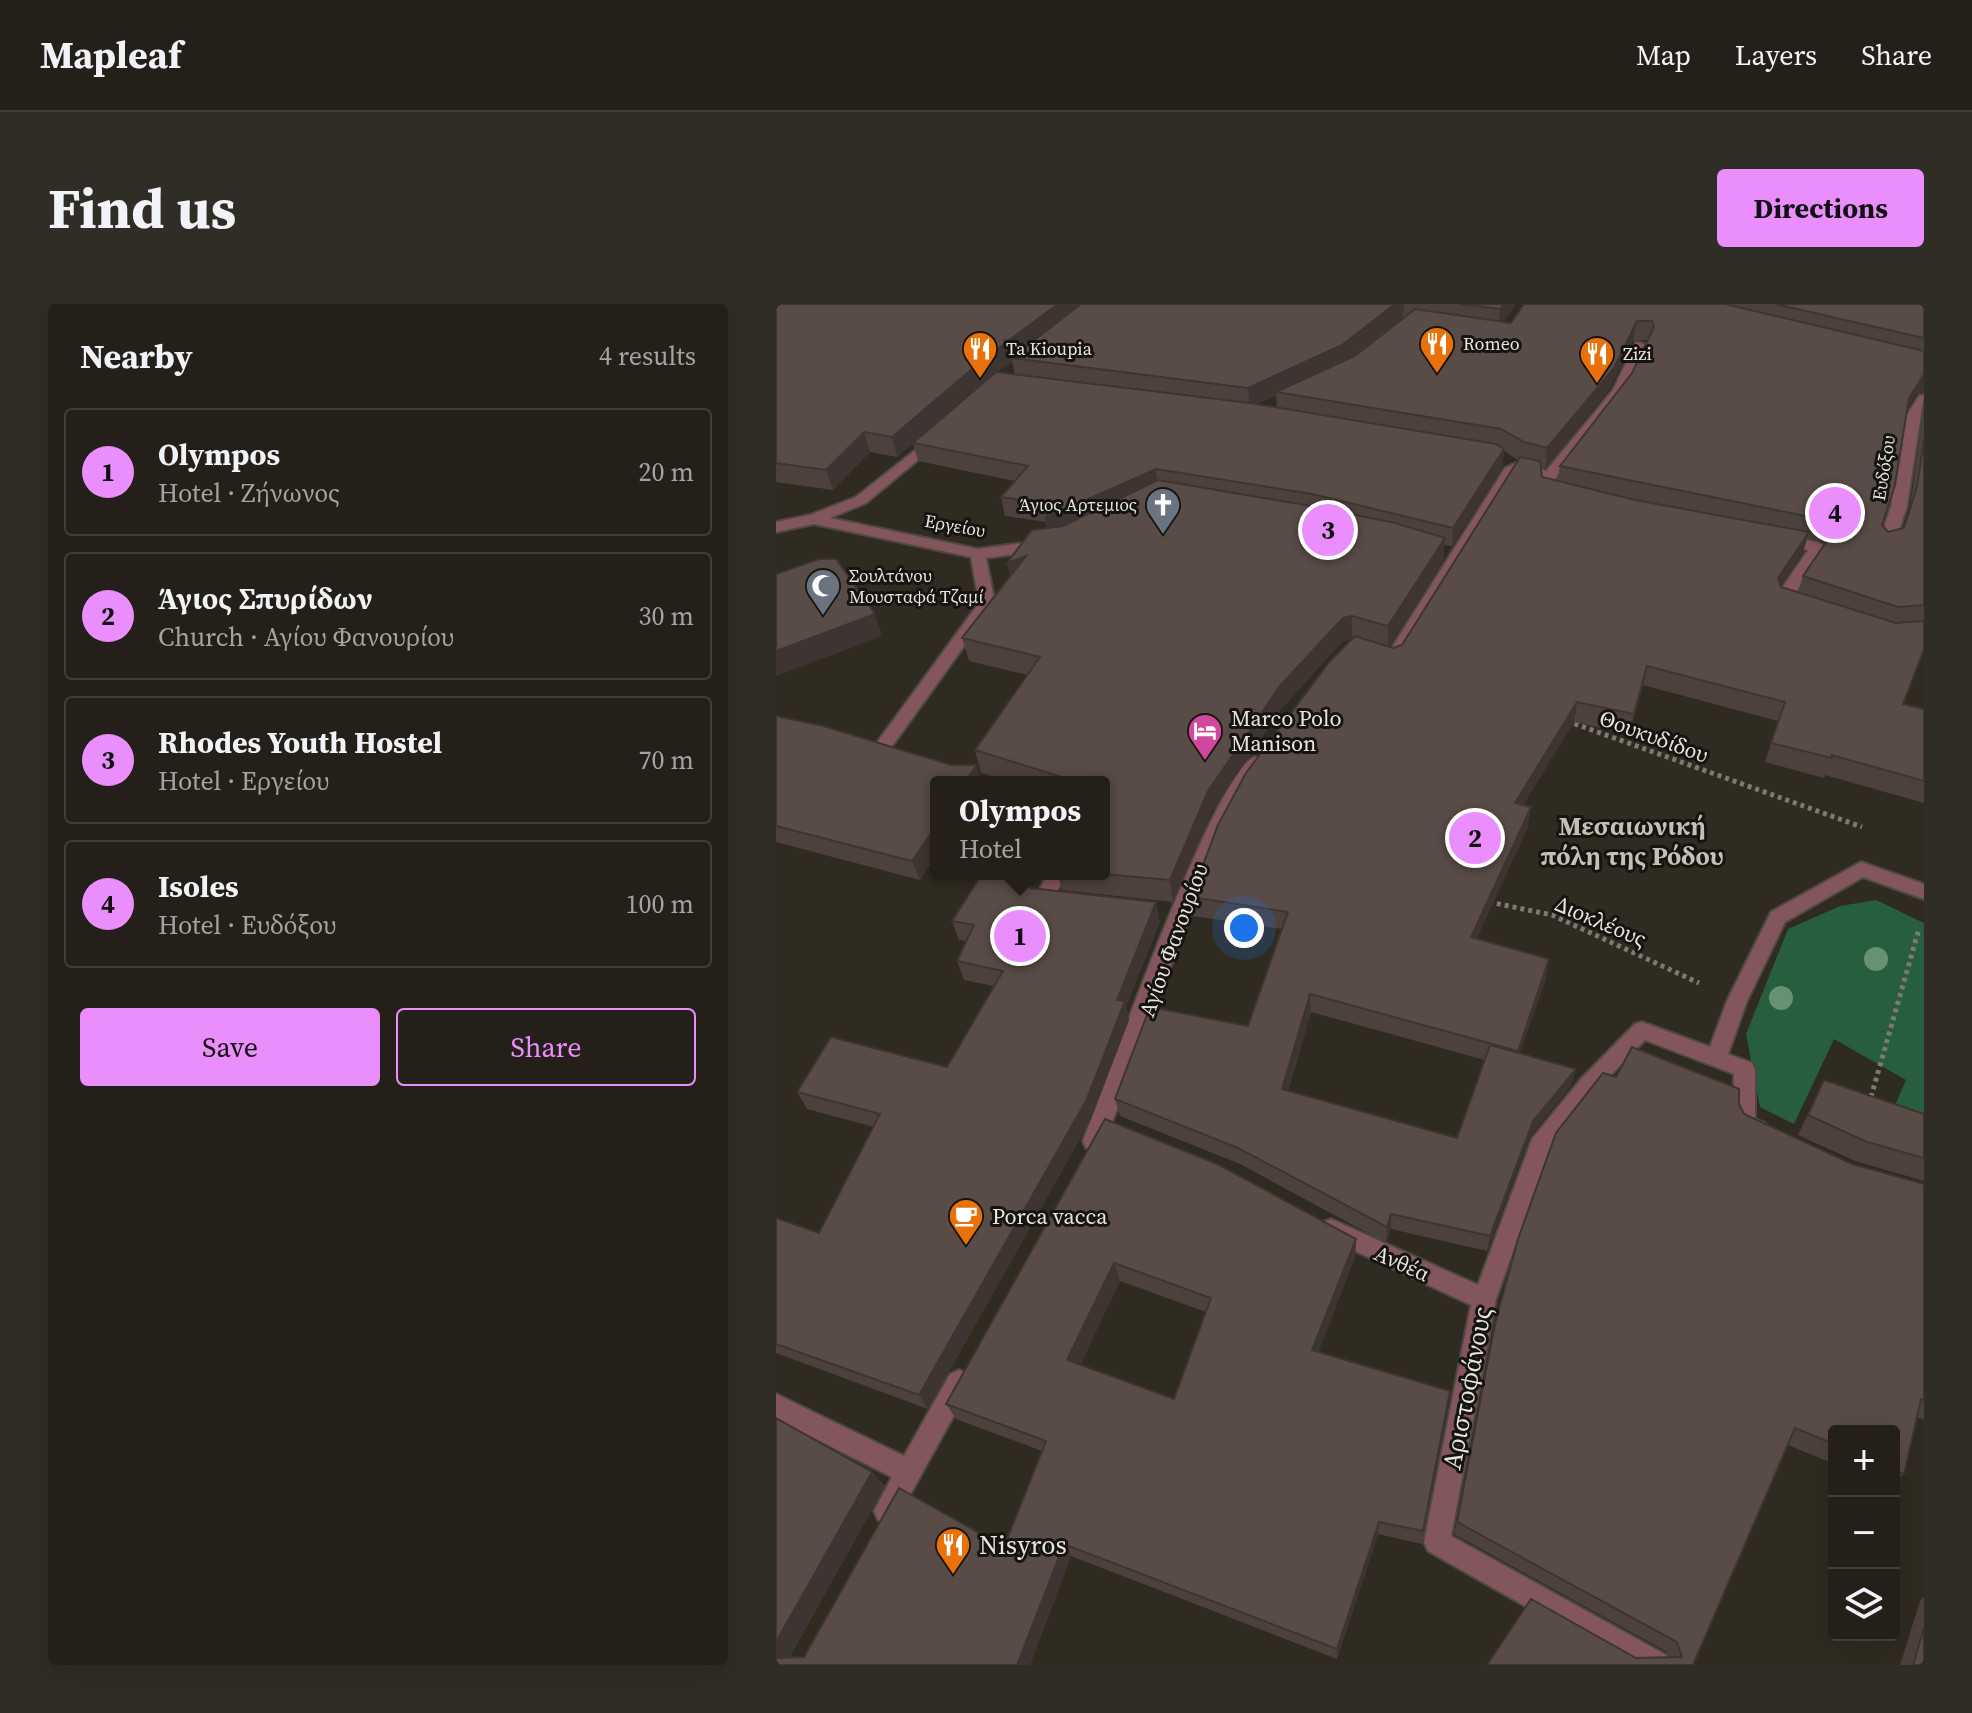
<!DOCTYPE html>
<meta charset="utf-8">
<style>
body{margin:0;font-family:"Source Serif 4",serif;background:#302d26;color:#f1f3f6}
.controls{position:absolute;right:24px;bottom:24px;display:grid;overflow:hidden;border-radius:8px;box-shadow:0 8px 32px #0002}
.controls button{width:72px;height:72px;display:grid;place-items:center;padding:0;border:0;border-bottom:2px solid #413e38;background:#242019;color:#f1f3f6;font:40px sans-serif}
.you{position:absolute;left:468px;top:624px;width:28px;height:28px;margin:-20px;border:6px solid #fff;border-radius:50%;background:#1a73e8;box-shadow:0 0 0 12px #1a73e833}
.badge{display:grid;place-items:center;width:52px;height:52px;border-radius:50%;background:#ea8dfd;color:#111;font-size:26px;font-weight:700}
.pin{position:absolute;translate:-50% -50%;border:4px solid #fff;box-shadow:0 2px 8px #0006}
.popup{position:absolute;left:154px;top:472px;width:180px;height:104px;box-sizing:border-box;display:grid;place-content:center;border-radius:8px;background:#242019;filter:drop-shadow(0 2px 6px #0005);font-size:26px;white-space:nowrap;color:#a3a3a2}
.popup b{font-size:30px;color:#f1f3f6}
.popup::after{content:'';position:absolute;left:50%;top:100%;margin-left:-16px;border:16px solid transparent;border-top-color:#242019}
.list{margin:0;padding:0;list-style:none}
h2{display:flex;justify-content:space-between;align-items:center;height:104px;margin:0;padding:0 32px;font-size:34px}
h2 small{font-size:26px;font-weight:400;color:#a3a3a2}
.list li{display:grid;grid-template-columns:52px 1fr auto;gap:24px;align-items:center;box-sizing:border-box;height:128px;margin:0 16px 16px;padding:0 16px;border:2px solid #413e38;border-radius:8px}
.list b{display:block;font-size:30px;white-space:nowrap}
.list p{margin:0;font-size:26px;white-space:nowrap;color:#a3a3a2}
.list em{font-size:26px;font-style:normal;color:#a3a3a2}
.actions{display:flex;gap:16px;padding:24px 32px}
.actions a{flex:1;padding:18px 0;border:2px solid #ea8dfd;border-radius:8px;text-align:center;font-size:28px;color:#ea8dfd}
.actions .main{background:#ea8dfd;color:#111}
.icon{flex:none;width:44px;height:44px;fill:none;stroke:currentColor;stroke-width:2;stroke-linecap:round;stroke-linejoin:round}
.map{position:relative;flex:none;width:1148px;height:1361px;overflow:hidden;border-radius:8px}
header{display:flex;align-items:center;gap:48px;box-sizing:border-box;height:112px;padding:0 40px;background:#242019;border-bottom:2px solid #413e38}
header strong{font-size:38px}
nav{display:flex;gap:44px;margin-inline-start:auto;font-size:28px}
.intro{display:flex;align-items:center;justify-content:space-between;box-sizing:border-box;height:192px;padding:0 48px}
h1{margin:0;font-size:56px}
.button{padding:20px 36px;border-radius:8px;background:#ea8dfd;color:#111;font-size:28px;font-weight:700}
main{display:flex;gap:48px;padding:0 48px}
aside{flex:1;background:#242019;border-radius:8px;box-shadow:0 8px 32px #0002}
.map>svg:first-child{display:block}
.forest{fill:#275e3e}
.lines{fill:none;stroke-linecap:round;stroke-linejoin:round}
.minor-casing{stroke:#4d493f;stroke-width:4}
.path-far1{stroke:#7e7971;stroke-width:5;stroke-dasharray:4 4;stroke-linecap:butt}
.path{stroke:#7e7971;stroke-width:6;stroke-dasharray:5 5;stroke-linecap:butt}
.minor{fill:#83555c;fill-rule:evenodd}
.tree{fill:#679271}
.wall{fill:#4d413d;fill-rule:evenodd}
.shaded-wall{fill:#3e3532}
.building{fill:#594c47;stroke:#3e3532;stroke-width:2;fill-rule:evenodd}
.labels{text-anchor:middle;stroke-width:6;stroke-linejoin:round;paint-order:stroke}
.far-poi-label{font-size:18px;fill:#e8e4de;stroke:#161410;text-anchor:start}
.far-street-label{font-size:18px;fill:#e8e4de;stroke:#161410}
.poi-label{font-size:22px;fill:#e8e4de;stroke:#161410;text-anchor:start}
.street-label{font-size:22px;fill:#e8e4de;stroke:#161410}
.quarter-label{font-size:26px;font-weight:bold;fill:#c6bfb3;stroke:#161410}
.near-street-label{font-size:26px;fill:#e8e4de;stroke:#161410}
.near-poi-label{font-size:26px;fill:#e8e4de;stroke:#161410;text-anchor:start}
</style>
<header>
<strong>Mapleaf</strong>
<nav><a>Map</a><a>Layers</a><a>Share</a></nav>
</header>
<div class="intro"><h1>Find us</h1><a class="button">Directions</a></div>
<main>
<aside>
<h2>Nearby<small>4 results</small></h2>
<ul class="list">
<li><span class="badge">1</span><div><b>Olympos</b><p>Hotel · Ζήνωνος</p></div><em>20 m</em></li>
<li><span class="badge">2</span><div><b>Άγιος Σπυρίδων</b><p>Church · Αγίου Φανουρίου</p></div><em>30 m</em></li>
<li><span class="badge">3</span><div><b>Rhodes Youth Hostel</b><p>Hotel · Εργείου</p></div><em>70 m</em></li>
<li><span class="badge">4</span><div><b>Isoles</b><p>Hotel · Ευδόξου</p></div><em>100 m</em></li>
</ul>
<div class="actions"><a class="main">Save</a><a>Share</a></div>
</aside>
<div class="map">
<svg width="1148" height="1361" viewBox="0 0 1148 1361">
<rect width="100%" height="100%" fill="#302b21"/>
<path class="forest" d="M1100,596L1148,619V819L1117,806L1130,776L1058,735L1018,820L984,803L970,730L1012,625L1064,602Z"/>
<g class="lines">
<defs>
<path id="minor" d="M860,38L872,41L848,90L778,176L740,170L623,359L604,357V349L613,348L729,164L740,159L770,167L837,86Z
M1148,91L1131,202L1118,242L1115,245H1105L1102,242L1115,202L1129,114L1143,92Z
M161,129L166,130V136L90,199L54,214L202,245L269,236L277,241L269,246L210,254L219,299L109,452H97L94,448L97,444L203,299L195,253L38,220L0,228V218L34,211L80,193Z
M1002,231L1042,238L1050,243L1016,294L1025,300L1017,305L998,296L1032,246L997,239L994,236Z
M479,453L488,459L441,539L329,837L326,844L318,846L310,844L307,837C328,783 440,464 479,453Z
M1085,558L1148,580V595L1087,573L1009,618L971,697L952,750L976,759L979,765V815L989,819L992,826L989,833L981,835L960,827L957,820L958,770L869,736L819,787L773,847L720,995L675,1232L890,1351L894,1361H853L652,1247L648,1238L695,1001L547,932L544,925L547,918L555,915L702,981L756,835L805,775L859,720L866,718L934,743L951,697L995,608Z
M260,570H286L288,574L280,589L289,592L292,597L289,602L282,604L261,600L258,595L268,577Z
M183,1066L192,1070L195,1078L192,1086L120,1216L111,1220L102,1216L98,1207L116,1173L0,1115V1090L128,1152L174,1070Z"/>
</defs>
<use href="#minor" class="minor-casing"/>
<path class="path-far1" d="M791,417L1086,523
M713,598L776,611L923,679
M1095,793L1143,625"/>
<path class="path" d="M1094,796L1096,791"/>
<use href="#minor" class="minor"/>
</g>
<g class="tree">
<circle cx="1100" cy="655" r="12"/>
<circle cx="1005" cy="694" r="12"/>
</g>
<path class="wall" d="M0,0H740L727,18L735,19L748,0H1148V89L1140,90L1131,105L1106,221L1112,228L1127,224L1134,203L1148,103V345L1127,400L1148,405V499L1049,471L1048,474L989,458L1002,417L867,381L853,430L798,418L747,501L752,523L700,635L770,674L744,749L795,782L753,834L711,947L615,925L610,939L464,860L344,812L339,795L472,722L506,625L417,612L415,593L576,335L567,337L505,405L435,509L397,598L286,586L281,570H328V478H235L205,469L199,446L251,371L193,357L186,334L271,224L270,218L229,212L225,193L239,177L142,157L137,139L121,153L94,148L57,186L0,178ZM627,13H629L579,52L575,54ZM872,36L856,69L784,162L781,177L766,173L765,163L769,165L834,84L857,37ZM236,57L239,70L221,68ZM500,91L501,104L481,100ZM728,147L742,156L626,341L617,344L613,343L667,257L668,241L676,242L726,164ZM1031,234L1048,237L1049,239L1027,272L1022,288L1005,283V281L1027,248ZM535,708L709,756L681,834L512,787Z
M0,412L160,478V551L144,576L0,538Z
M255,584L384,617L350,702L353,716L315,815L152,1105L0,1049V914L43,929L98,823L31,805L21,788L171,763L218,682L188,676L181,657L191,637L183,636L176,617Z
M840,773L963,800L968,810L1076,860L1148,880V1116L1141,1113L1128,1170L1118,1179V1127H1058V1160L1012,1141L917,1361L860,1354L893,1353L891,1348L678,1230L719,1020Z
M1048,776L1148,810V877L1079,857L1022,831Z
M329,815L580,935L579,953L542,1048L674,1087L646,1240L602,1230L561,1355L295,1252L254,1361H0L96,1168L109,1182L13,1354L28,1353L228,1243L266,1147L180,1115L170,1100ZM344,977L430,1008L398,1095L304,1061Z
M1148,1293V1361H1124L1144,1297Z"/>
<path class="shaded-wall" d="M282,0H312L235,54L236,57L213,74L121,153L116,133L209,54Z
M619,0H628L627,13L566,60L500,88V91L474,104L472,84Z
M728,0H740L723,25L724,5Z
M861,17L857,37L834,84L769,165L771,144Z
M1148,70V89L1140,90L1126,114L1133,94Z
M88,128L94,148L57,186L50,166Z
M728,145L726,164L676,242L677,224Z
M380,165L382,184L273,233L269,214Z
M1033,228L1027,248L996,294L1002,274Z
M669,234L667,257L612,345V322Z
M250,252L236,282L231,259Z
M99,310L106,332L0,372V347Z
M576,312V335L567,337L505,405L435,509L397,598L394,576L432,487L504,382L567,314Z
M871,362L867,381L853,430L858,410Z
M801,398L798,418L736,518L739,499Z
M201,461L206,478H189Z
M755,503L752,523L693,652L695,633Z
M160,522V551L144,576L136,557Z
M380,598L384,617L350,702L353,716L315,815L152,1105L143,1091L341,696Z
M773,655L770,674L739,764L742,747Z
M534,690L535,708L507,802L506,785Z
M800,765L795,782L753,834L711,947L714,932L757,817Z
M615,910V925L610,939L611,923Z
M580,935L579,953L537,1063L536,1046Z
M338,959L344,977L299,1072L291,1056Z
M96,1168L109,1182L9,1360L0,1357V1338Z
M603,1218L602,1230L561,1355V1345Z
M288,1240L295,1252L254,1361H241Z"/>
<path class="building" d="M0,0H282L209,54L116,133L88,128L50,166L0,159Z
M305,0H619L566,41L472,84L235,54Z
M684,0H728L724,5Z
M748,0H949L1148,47V70L1133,94L1119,181L1106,221L1112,228L1128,224L1141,183L1148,135V301L1122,303L1027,272L1059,225L1054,217L784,162L856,69L878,23L876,17H861L838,64L771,144L748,138L725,125L500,88L579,52L639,5L735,19Z
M999,0H1148V34Z
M220,68L474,99L720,140L728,145L677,224L536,190L380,165L269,214L279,201L225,193L252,162L137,139Z
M744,153L764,157L766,173L859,196L1033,228L1002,274L1005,283L1120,319L1148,317V345L1127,400L1148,405V477L1056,451V454L995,439L1009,398L871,362L858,410L801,398L739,499L755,503L695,633L773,655L742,747L534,690L506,785L681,834L714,741L800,765L757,817L714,932L615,910L611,923L462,844L339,795L374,703L472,722L512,608L415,593L442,521L470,469L554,357L579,332L617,344L626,341Z
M382,176L535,202L619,219L669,234L612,322L576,312L567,314L504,382L432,487L394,576L328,570V478H302L199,446L264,353L186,334L250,252L231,259L256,226L287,222Z
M43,255H60L99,310L0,347V270Z
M0,412L47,422L175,461H201L189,478H160V522L136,557L0,522Z
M206,570H214L250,576L255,584L380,598L341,696L349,697L310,797L143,1091L0,1040V914L43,929L104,810L21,788L55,733L171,763L227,667L181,657L198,621L176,617Z
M856,743L963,785V800L968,810L1076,860L1148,880V1096L1145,1095L1128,1170L1118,1166V1127H1058V1140L1019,1124L917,1361H711L755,1295L860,1354L906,1353L901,1338L681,1218L719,1020L742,935L780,829L827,769L840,773Z
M1048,776L1148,810V854L1091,838L1032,811Z
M329,815L443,861L580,935L536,1046L674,1087L647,1227L603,1218L561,1345L288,1240L241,1361H0V1354L28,1353L123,1184L228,1243L270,1137L170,1100ZM338,959L435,994L398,1095L291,1056Z
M0,1114L96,1168L0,1338Z
M1148,1324V1361H1137Z"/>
<defs>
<symbol id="restaurant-pin" viewBox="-11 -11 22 30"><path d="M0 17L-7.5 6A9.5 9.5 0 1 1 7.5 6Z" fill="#e8710a" stroke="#161410"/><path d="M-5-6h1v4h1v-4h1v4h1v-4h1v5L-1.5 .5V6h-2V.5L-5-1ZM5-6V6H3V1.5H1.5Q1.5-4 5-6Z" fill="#fff"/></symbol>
<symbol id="church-pin" viewBox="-11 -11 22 30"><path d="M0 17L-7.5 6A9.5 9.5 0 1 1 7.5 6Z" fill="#6b7280" stroke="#161410"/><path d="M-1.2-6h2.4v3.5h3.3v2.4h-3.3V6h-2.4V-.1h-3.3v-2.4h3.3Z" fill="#fff"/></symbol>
<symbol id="mosque-pin" viewBox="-11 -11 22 30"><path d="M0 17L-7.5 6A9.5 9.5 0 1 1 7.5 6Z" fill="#6b7280" stroke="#161410"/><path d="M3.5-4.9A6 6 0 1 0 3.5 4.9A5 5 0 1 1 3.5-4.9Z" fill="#fff"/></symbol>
<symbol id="hotel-pin" viewBox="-11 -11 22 30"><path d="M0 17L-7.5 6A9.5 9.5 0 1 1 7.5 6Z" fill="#d1479c" stroke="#161410"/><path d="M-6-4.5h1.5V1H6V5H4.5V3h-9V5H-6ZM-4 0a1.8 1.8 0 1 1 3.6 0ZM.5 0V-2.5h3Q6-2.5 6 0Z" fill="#fff"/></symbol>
<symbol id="cafe-pin" viewBox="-11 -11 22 30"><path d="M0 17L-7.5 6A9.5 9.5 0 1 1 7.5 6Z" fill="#e8710a" stroke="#161410"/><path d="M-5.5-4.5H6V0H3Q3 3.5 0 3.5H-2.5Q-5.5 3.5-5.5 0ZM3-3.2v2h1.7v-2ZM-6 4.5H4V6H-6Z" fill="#fff"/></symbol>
</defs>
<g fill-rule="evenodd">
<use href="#restaurant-pin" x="641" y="20" width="40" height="54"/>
<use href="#restaurant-pin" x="184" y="25" width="40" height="54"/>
<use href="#restaurant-pin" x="801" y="30" width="40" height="54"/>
<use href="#church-pin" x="367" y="181" width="40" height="54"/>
<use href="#mosque-pin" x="27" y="262" width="40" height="54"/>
<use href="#hotel-pin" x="409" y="407" width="40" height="54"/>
<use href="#cafe-pin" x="170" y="892" width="40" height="54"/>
<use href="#restaurant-pin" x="157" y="1221" width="40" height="54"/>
</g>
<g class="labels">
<g class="far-poi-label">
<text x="687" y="46">Romeo</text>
<text x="230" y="51">Ta Kioupia</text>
<text x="847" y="56">Zizi</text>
<text x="361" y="207" text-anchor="end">Άγιος Αρτεμιος</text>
<text x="73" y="278">Σουλτάνου<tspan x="73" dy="21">Μουσταφά Τζαμί</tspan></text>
</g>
<g class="far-street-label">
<text transform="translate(1108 164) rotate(-81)" y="6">Ευδόξου</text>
<text transform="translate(179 222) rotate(10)" y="6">Εργείου</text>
</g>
<g class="poi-label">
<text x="455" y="422">Marco Polo<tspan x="455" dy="25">Manison</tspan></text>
<text x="216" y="920">Porca vacca</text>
</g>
<g class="street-label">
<text transform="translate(878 432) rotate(20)" y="8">Θουκυδίδου</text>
<text transform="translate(825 617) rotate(23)" y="8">Διοκλέους</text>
<text transform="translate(397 636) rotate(-70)" y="8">Αγίου Φανουρίου</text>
<text transform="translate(626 959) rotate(24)" y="8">Ανθέα</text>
</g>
<g class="quarter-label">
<text x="856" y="531">Μεσαιωνική<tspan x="856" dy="30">πόλη της Ρόδου</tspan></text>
</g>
<g class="near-street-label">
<text transform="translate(691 1084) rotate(-79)" y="9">Αριστοφάνους</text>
</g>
<g class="near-poi-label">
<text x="203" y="1250">Nisyros</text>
</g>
</g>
</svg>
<div class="controls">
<button>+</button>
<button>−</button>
<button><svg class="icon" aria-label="layers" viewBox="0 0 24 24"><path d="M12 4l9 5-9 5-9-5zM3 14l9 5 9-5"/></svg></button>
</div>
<div class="you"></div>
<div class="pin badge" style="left:244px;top:632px">1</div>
<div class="popup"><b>Olympos</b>Hotel</div>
<div class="pin badge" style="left:699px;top:534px">2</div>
<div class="pin badge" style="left:552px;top:226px">3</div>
<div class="pin badge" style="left:1059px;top:209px">4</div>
</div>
</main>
